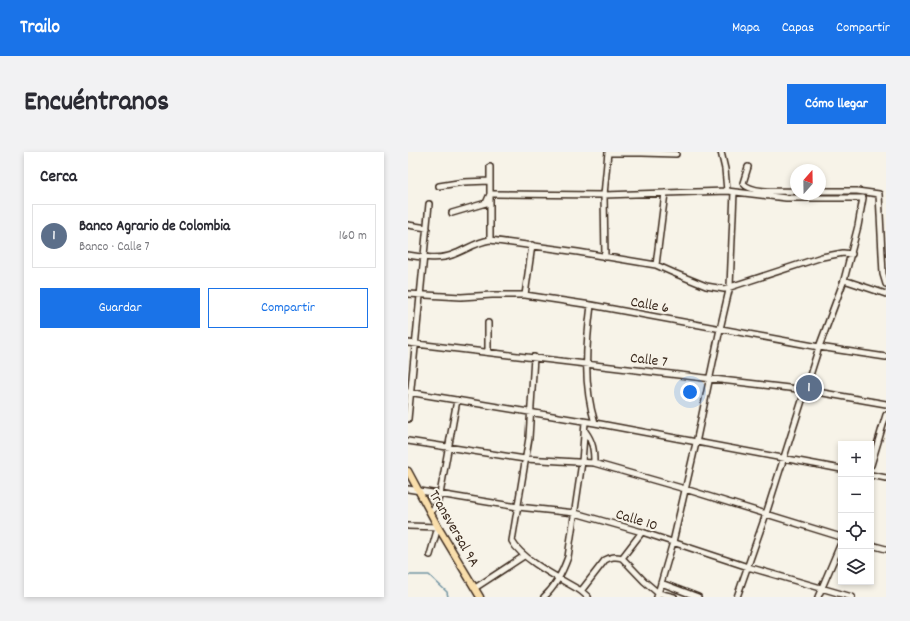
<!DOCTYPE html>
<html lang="es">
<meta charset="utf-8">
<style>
body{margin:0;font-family:Dekko,sans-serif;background:#f2f2f3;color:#2b2b33}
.controls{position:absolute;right:12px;bottom:12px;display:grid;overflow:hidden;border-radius:0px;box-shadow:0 2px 6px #0003}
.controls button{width:36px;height:36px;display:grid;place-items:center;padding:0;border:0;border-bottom:1px solid #e1e1e2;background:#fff;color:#2b2b33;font:20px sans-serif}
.compass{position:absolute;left:382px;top:12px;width:36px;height:36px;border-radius:50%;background:#fff;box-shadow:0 2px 6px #0003;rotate:20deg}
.you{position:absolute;left:282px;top:240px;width:14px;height:14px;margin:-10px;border:3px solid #fff;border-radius:50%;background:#1a73e8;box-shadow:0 0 0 6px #1a73e833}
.badge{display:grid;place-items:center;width:26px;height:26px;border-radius:50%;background:#1a73e8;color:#fff;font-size:13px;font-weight:700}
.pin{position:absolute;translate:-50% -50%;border:2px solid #fff;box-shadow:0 1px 4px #0006}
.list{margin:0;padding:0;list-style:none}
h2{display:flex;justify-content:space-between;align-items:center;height:52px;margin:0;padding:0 16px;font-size:17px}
h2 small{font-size:13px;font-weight:400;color:#7c7c81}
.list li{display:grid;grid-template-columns:26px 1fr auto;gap:12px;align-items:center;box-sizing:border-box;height:64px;margin:0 8px 8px;padding:0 8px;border:1px solid #e1e1e2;border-radius:0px}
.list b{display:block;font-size:15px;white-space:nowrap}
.list p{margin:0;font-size:13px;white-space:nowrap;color:#7c7c81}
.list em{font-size:13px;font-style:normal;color:#7c7c81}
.actions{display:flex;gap:8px;padding:12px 16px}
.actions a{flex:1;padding:9px 0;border:1px solid #1a73e8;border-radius:0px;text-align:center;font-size:14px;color:#1a73e8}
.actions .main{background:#1a73e8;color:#fff}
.icon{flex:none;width:22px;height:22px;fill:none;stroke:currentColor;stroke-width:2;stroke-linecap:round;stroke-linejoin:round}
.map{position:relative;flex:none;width:478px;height:445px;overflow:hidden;border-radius:0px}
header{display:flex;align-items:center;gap:24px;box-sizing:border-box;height:56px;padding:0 20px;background:#1a73e8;color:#fff}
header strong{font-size:19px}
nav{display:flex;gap:22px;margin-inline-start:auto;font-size:14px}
.intro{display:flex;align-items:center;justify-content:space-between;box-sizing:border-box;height:96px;padding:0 24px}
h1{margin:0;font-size:28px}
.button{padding:10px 18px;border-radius:0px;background:#1a73e8;color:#fff;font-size:14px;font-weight:700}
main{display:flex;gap:24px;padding:0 24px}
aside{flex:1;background:#fff;border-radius:0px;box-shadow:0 2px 6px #0003}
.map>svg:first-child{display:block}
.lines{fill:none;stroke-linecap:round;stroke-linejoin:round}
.stream{stroke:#7395a3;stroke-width:1.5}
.minor-casing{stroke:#3b2a1e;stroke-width:8}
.major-casing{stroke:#3b2a1e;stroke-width:9}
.minor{stroke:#f7f3e8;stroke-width:5}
.major{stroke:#f9deab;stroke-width:6}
.labels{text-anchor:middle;stroke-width:4;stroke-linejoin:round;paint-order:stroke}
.street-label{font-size:15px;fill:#3b2a1e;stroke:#f7f3e8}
</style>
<header>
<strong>Trailo</strong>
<nav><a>Mapa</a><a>Capas</a><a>Compartir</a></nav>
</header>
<div class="intro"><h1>Encuéntranos</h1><a class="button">Cómo llegar</a></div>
<main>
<aside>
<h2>Cerca<small></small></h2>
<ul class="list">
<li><span class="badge" style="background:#5c6f8a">1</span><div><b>Banco Agrario de Colombia</b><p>Banco · Calle 7</p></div><em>160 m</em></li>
</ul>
<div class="actions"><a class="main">Guardar</a><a>Compartir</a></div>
</aside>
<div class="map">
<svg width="478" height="445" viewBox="0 0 478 445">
<rect width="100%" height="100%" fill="#f7f3e8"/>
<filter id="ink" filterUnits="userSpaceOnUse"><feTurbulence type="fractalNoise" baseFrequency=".025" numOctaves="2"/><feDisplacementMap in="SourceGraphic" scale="8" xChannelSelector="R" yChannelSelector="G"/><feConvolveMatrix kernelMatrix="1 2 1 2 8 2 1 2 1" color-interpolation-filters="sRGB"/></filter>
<g filter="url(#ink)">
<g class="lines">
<path class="stream" d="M0,423H21L39,440L40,445"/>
<defs>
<path id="minor" d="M313,0L317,17L319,39
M200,1H234L268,2
M82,15V88
M340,15L335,31C343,42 375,39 388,39
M31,34L56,30L82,29
M412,39H449L471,42L475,122L478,132
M44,61L78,51L82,42H88L196,43L319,39L378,46H455L450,74L436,128L411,195L358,362L329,445
M0,73L19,76
M0,103C14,105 31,108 44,103C58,98 68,90 82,88L170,100L248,113L266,121L298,134L316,137L414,105L435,101L444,102
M197,105L196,43L200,0
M248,113L257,41
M436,128L478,142
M0,142L53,145L84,143H117L183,153L411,195L478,205
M117,143L124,93
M183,153C178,193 175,233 187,271
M80,171V200
M0,191L398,238L478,252
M126,205L121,286L104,389C114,408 153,427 173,439L180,445
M0,240L187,271L433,317
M0,267L21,52
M177,279C185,290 186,298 186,311
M0,289L117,307L186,311L277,337L433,385
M463,313L478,263
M463,323L478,326
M0,337L110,355L167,361L234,380L340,415L444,445
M23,360L29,352L32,342L49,248
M0,374L30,375L22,403
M463,393L478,397
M214,406L236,429L250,441L266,445
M214,406L234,380
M253,431L290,445
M67,436L116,404
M173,439L197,408C203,405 207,404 214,406
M136,445C147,435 155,419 160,405L174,310L177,270
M249,445L265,390L288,291L312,177L322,134L326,40
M410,445L433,391"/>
<path id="major" d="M0,319L30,375L72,445"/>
</defs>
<use href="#minor" class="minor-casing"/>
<use href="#major" class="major-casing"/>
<use href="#minor" class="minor"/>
<use href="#major" class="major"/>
</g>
</g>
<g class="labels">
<g class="street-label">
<text transform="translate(242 152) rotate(10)" y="5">Calle 6</text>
<text transform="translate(241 207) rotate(7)" y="5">Calle 7</text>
<text transform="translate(229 367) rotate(17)" y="5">Calle 10</text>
<text transform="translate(47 376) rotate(60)" y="5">Transversal 9A</text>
</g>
</g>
</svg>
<div class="controls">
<button>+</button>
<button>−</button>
<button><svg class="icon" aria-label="locate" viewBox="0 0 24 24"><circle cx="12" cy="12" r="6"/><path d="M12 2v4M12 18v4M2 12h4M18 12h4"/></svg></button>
<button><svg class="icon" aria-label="layers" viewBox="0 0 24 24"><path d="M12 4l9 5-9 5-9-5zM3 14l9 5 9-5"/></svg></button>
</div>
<svg class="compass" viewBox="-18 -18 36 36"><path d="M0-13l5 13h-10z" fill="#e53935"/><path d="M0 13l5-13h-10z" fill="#7c7c81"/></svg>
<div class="you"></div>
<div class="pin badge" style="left:401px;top:236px;background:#5c6f8a">1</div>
</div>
</main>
